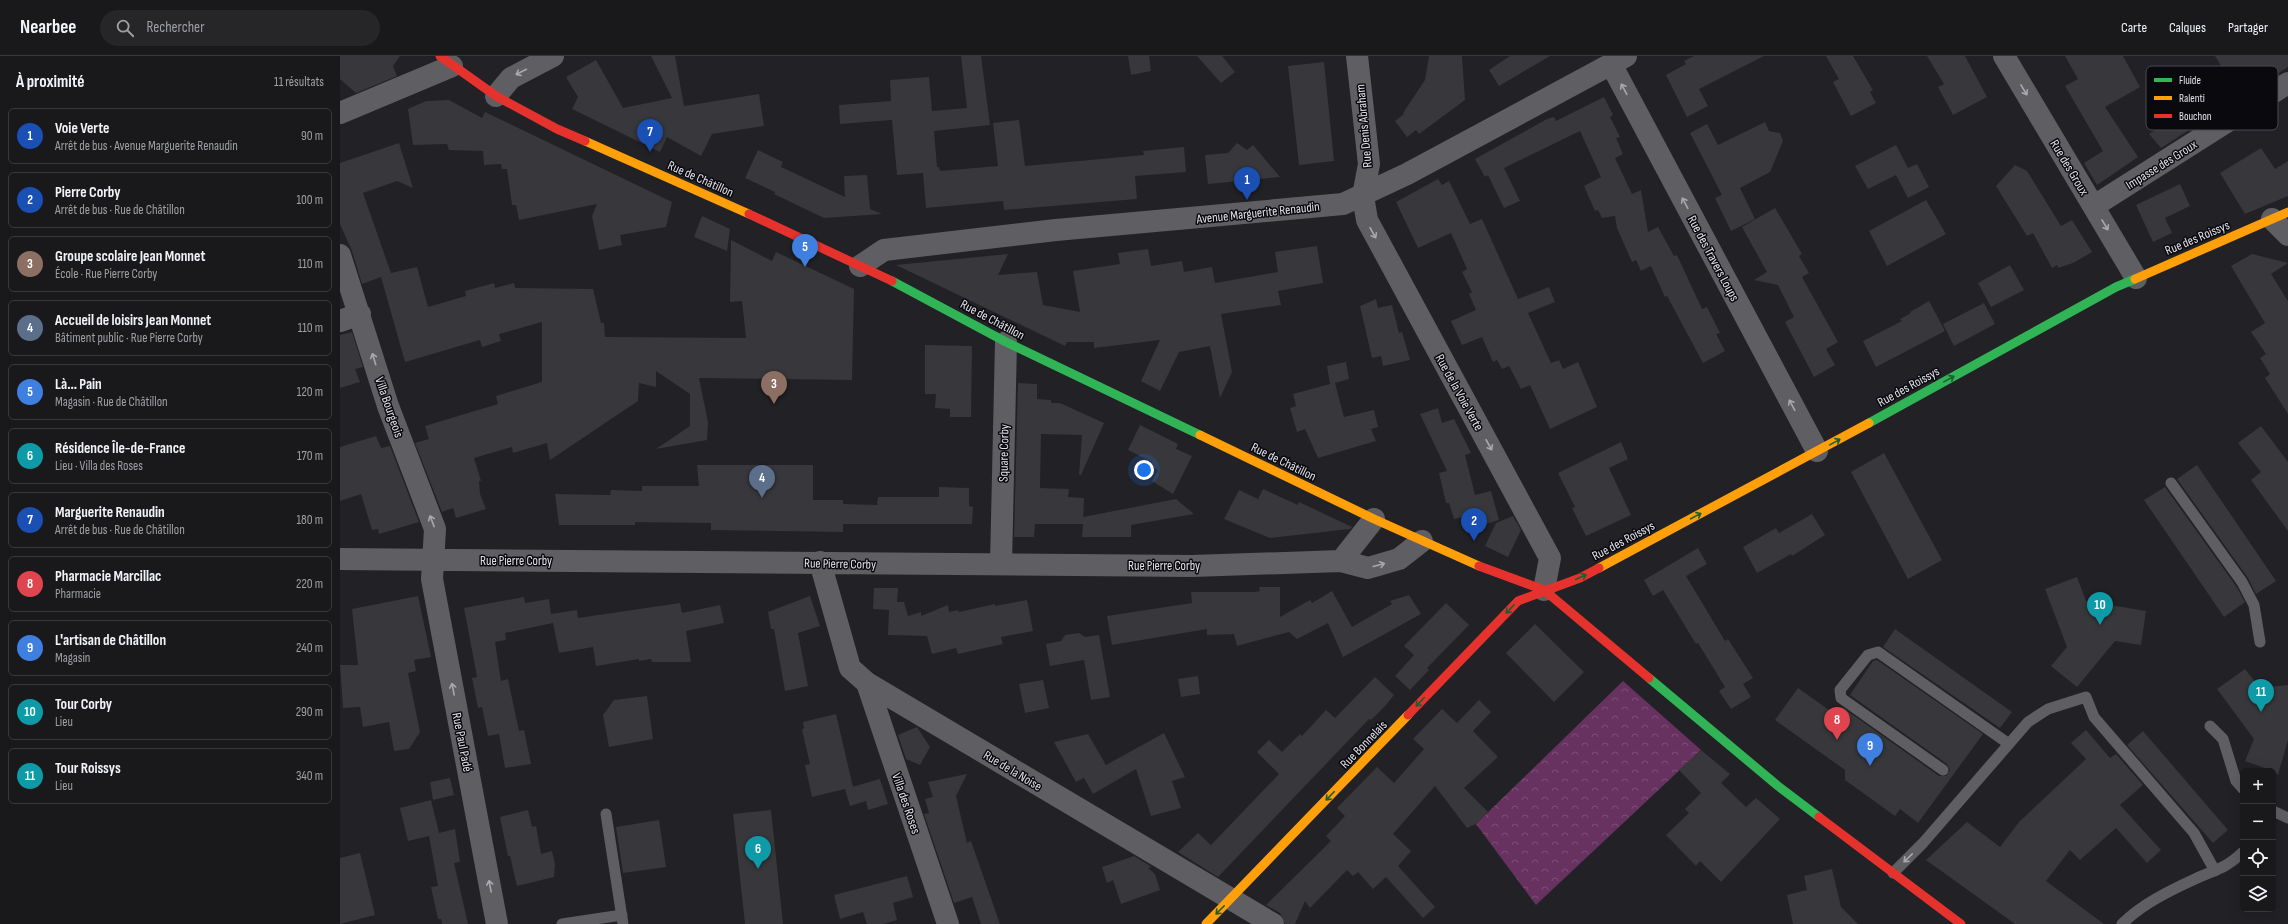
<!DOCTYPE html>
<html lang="fr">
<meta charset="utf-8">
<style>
body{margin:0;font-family:"Sofia Sans Condensed",sans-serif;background:#262629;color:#f1f3f6}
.controls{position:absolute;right:12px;bottom:12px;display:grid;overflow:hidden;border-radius:6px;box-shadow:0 4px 16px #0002}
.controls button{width:36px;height:36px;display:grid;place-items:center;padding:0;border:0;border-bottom:1px solid #37383b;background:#19191c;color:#f1f3f6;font:20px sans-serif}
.you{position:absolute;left:804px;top:414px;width:14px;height:14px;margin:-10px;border:3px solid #fff;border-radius:50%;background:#1a73e8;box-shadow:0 0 0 6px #1a73e833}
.badge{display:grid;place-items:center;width:26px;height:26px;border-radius:50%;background:#d93025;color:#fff;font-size:13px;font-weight:700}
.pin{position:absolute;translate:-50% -33px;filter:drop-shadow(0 1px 2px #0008)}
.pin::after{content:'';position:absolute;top:21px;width:14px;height:12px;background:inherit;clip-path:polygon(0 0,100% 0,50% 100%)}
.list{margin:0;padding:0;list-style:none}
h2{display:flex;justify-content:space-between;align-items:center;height:52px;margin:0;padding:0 16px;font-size:17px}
h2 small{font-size:13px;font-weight:400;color:#9fa0a3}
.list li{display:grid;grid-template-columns:26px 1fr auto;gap:12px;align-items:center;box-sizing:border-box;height:56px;margin:0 8px 8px;padding:0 8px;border:1px solid #37383b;border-radius:6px}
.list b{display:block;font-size:15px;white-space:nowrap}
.list p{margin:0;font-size:13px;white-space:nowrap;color:#9fa0a3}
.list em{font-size:13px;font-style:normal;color:#9fa0a3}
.icon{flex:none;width:22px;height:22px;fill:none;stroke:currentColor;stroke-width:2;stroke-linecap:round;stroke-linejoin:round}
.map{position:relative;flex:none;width:1948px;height:868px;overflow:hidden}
header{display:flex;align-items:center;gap:24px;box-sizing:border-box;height:56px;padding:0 20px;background:#19191c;border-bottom:1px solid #37383b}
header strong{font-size:19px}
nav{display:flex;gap:22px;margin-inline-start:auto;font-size:14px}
.search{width:280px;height:36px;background:#262629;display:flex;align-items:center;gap:10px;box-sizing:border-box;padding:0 14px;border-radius:22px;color:#9fa0a3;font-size:15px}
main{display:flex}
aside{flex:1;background:#19191c}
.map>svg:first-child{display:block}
.forest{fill:url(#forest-crowns)}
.building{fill:#38373b}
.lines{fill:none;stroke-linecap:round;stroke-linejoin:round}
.lane{stroke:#5f5f63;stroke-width:11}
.street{stroke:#5f5f63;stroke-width:22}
.fast{stroke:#30b455;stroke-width:9}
.slow{stroke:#ff9f0a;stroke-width:9}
.jam{stroke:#e5322d;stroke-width:9}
.oneway{stroke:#a8a8ae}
.oneway2{stroke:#1c5e32}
.labels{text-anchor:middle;stroke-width:3;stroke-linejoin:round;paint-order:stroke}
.street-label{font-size:13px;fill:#e3e3eb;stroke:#09090e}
.key{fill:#09090e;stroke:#4a4a50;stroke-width:1}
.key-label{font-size:11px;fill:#e3e3eb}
</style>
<header>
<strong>Nearbee</strong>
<div class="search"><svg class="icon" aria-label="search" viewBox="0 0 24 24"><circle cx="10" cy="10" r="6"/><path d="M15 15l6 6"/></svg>Rechercher</div>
<nav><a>Carte</a><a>Calques</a><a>Partager</a></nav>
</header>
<main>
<aside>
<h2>À proximité<small>11 résultats</small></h2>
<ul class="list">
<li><span class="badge" style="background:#1a4fb4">1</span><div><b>Voie Verte</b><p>Arrêt de bus · Avenue Marguerite Renaudin</p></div><em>90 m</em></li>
<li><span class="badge" style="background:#1a4fb4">2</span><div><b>Pierre Corby</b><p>Arrêt de bus · Rue de Châtillon</p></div><em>100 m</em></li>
<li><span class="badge" style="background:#8d6e63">3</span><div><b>Groupe scolaire Jean Monnet</b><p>École · Rue Pierre Corby</p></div><em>110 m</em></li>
<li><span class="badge" style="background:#5c6f8a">4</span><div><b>Accueil de loisirs Jean Monnet</b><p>Bâtiment public · Rue Pierre Corby</p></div><em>110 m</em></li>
<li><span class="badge" style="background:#3f7fe0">5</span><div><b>Là… Pain</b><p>Magasin · Rue de Châtillon</p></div><em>120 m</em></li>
<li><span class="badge" style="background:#0f9aa8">6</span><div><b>Résidence Île-de-France</b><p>Lieu · Villa des Roses</p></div><em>170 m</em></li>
<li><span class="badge" style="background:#1a4fb4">7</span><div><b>Marguerite Renaudin</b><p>Arrêt de bus · Rue de Châtillon</p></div><em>180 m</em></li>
<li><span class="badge" style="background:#e0444e">8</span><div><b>Pharmacie Marcillac</b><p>Pharmacie</p></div><em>220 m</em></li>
<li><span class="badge" style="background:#3f7fe0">9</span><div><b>L'artisan de Châtillon</b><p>Magasin</p></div><em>240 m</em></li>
<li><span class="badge" style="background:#0f9aa8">10</span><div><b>Tour Corby</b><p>Lieu</p></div><em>290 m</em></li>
<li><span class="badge" style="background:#0f9aa8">11</span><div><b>Tour Roissys</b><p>Lieu</p></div><em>340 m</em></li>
</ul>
</aside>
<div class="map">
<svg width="1948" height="868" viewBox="0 0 1948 868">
<defs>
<pattern id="forest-crowns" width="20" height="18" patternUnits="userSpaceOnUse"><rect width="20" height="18" fill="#673160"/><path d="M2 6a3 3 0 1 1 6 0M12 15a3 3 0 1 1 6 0" fill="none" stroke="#7d4f77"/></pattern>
</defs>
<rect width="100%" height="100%" fill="#212126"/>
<path class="forest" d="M1283,625L1361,694L1196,849L1136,768Z"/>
<path class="building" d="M0,0H60L53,10L57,20L16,37L0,23Z
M311,0H335L344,50L419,38L424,70L372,78L361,100L327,81L320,96L232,53L238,41L226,21L256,4L283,52L332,42Z
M621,0H641L650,69L594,75L597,111H599L600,115L658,110L653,67L679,64L685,110L804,99L803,95L844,91L846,116L795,120L797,143L664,154L663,145L586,152L583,117L557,119L552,64L500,68L499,49L551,45L550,24L589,21L592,55L627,52Z
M788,0H809L811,15L791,19Z
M857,0H882L895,16L881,27Z
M1089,0H1122L1125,44L1079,78L1076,74L1067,81L1055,65L1064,58L1063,57L1085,24Z
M1170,0H1210L1159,30L1149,14Z
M1354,0H1424L1359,33L1368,50L1347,61L1326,19L1346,8L1344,5Z
M1486,0H1513L1533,34L1530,36L1536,47L1511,60L1493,26L1499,23Z
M1587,0H1625L1647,41L1613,59L1598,31L1604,28Z
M1725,0H1783L1800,31L1765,51L1798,101L1757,129L1744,107L1763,95L1725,30L1738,23Z
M1875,0H1948V11L1926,25L1924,21L1898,37Z
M984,6L994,105L959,109L948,10Z
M1264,41L1273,59L1270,61L1280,81L1276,82L1283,98L1275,102L1292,138L1301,134L1308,176L1318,171L1334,200L1337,199L1362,253L1367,251L1380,277L1376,278L1385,295L1363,307L1327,240L1325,241L1311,210L1301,215L1296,204L1292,206L1277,172L1275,160L1262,162L1258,154L1255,155L1244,130L1261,121L1240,75L1164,112L1180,145L1164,152L1148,119L1145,121L1135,103L1207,63L1214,61L1216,65Z
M109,44L142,62L145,56L332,146L326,171L280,179L282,189L259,194L252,160L257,148L179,164L176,149H172L167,113H162L161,108L144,109L143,95L109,94L107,88L73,89L68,53L86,45Z
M1854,44L1866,63L1821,92L1809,78L1828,66L1826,62Z
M1425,66L1429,75L1440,77L1443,85L1430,116L1400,132L1415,163L1391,175L1375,142L1382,139L1350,77L1367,68L1378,89Z
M59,87L73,132L57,125L23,137L51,217L77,211L88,251L126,240L125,235L154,227L155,232L174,227L175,232L253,233L261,267H264L265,281L406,282L402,245L390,246L391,184L432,205L436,196L514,233L512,324L359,322L368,366L367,384L316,393L350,370V338L316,315V331L299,327L298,345L210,404L207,387L173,397L172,391L134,402L141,425H139L140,438L146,453L116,462L113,452L102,456L75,387L89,383L85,370L158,348L156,340L202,326V266L159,278L161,285L142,291L140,284L65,306L41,221L22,228L12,195L0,168V107Z
M897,87L907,94L913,89L940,121L868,128L865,99L888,97Z
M1556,89L1568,112L1577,108L1589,131L1568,142L1556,119L1528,133L1515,110Z
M1921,92L1935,113L1948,105V140L1905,158L1880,117Z
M418,94L443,106L441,111L505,141L504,120L527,119L530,153L542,158L484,162L434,138L435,136L405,122Z
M1675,109L1687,115L1721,170L1732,164L1752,196L1733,207L1718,212L1717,209L1712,212L1693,177L1687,180L1656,130Z
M1098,123L1102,129L1109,125L1130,168L1142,163L1178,243L1209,231L1215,246L1188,257L1211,307L1219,304L1223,313L1238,306L1257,351L1210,373L1190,329L1181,333L1169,310L1162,313L1157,304L1153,306L1142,281L1122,289L1111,265L1136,254L1129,238L1132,236L1122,216L1127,213L1111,177L1078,192L1056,146Z
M1840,128L1850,150L1825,162L1832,177L1813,186L1796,149Z
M1586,144L1606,178L1547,210L1529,175Z
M1435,152L1462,198L1459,200L1469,217L1462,221L1498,286L1486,293L1495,309L1474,321L1445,266L1454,261L1438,229L1414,224L1427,216L1402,171Z
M362,160L390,173L387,195L354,181Z
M977,190L983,227L938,235L941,249L881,258L892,316L880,342L870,290L839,296L820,335L801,325L820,284L754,292V286H727L725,290L556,209L668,198L658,219L697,216L703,249L740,256L733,215L780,208L778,197L808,193L811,210L842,205L844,216L872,211L875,227L938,216L935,196Z
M1912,198L1948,207L1931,218L1948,245V358L1925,322L1930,318L1920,302L1926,298L1911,276L1925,267L1891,210Z
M1670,209L1684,234L1651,251L1638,227Z
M1036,243L1038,252L1052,249L1059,277L1062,276L1070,304L1043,310L1041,300L1032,302L1020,250Z
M1589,245L1605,275L1536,311L1523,285L1562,265L1560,263L1571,257L1570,256Z
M1644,247L1655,268L1614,290L1603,268Z
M12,276L23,311L15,313L20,326L0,332V279Z
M585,289L632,290L631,361H610V353L595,352L596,338H585Z
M1006,306L1009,323L995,327L1004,361L1034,354L1038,371L1031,373L1036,385L978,402L965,373L957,376L950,352L956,350L953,338L990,328L987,310Z
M678,327L697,328V343L711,344V347H720L764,367L741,419H739L742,379L701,378L700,432L729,433L728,441L744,442L743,466V461L836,443L854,458L791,469V481H742L743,468H695L694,481H674Z
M1098,352L1102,367L1114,363L1131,397L1125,399L1135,439L1151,435L1159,464L1125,474L1122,461L1114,463L1109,447H1106L1099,417L1107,415L1080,358Z
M800,369L838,388L836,393L852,400L833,438L812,425L818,414L811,410L812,406L788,394Z
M1921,370L1948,406V475L1911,424L1921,416L1898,387Z
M36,380L41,392L50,390L79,466L39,478L38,473L32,474L21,438L0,445V391Z
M1281,386L1288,403L1269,412L1291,459L1246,480L1232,452L1235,451L1218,417Z
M1544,397L1602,504L1568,523L1511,416Z
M357,409H473V444H503V448L537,449L538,441H599V431L629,432V450L633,451L632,468H503V476L371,474V467L295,466V469H219L215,438L270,439L271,434L302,435V430H359Z
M1857,409L1936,525L1916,538L1908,522L1837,423Z
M1825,431L1896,530L1905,546L1884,561L1804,444Z
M923,433L958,449L959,446L1012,471L1010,473L930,482L884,463L899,434L918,443Z
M1472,458L1485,479L1452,500L1451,498L1417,517L1403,491L1436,472L1439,477Z
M1173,460L1181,474L1168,501L1145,490L1156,467Z
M1358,492L1367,508L1346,520L1385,585L1388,583L1413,622L1403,628L1411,641L1391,653L1379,635L1385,631L1358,587L1356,588L1323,534L1313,540L1304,524Z
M1737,521L1746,545L1806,555L1801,589L1775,585L1737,631L1711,610L1727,591L1705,533Z
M919,531H940V561L970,544L972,547L992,535L1012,571L1052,548L1050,545L1069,539L1081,558L1003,601L988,567L957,583L949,576L897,590L894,578L867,579V573L772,589L767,560L852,547L851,536H915L920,535Z
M534,532H558L557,546H564L568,560L581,556V560L608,549L609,556L618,554L619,556L655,548V550L687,544L693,575L661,581L663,588L618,598L616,592L592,598L587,580L548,579L549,554L533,553Z
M78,540L91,601L74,604L76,615L68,617L80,676L69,693L54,695L49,666L23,671L20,651L3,652L0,609H18L12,553Z
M470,540L480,570L458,577L468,630L445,635L434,573H431L428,556Z
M184,541L185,547L209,543L211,558L237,554L238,562L340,547L342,557L380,549L384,567L346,575L351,606H312L311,603L299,605V603L256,610L253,591L219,597L213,567L165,577L166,584L155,586L161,625L168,623L179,675L184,674L191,708L165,712L159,678L148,680L142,651L138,652L132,622L137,621L124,552Z
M1106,547L1129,569L1087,612L1089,614L1070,634L1055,620L1074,599L1064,590Z
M1195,568L1244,616L1214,646L1166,597Z
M1555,573L1672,656L1660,672L1543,591Z
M739,577L745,581L759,579L770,641L751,644L744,604L710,610L706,588L721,585L725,579Z
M1537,604L1643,678L1578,767L1560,753L1555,760L1505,724V714L1435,664L1458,632L1496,659L1502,651L1599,720H1606L1610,714L1607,708L1510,639L1533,605Z
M1905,613L1920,632L1948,629V684L1938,719L1933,715L1905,705L1914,683L1877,633Z
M858,620L860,638L841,641L838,623Z
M1035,621L1054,639L1045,650L1031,664L1029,663L878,821L838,796L858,777L871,789L939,718L917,696L929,684L942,696L960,678L962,680L986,654L995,662Z
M703,624L709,652L685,657L679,628Z
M307,640L313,683L269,691L263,659L274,644Z
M1139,644L1151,656L1133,675L1158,701L1124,732L1148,756L1136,768L1127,772L1095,730L1053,778L1071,795L1058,810L1095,851L1083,862L1046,821L1033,833L1018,816L1013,820L1007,814L970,852L965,845L955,868H945L940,857L926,849L991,785L986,780L1005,760L997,752L1037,711L1054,727L1084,693L1073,683L1102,653L1117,667Z
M496,658L513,731L472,741L465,709L470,708L462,674L464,672L463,666Z
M577,671L590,691L580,709L566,703L558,679Z
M1746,674L1770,702L1776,698L1803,729L1780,749L1821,794L1807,807L1776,772L1740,804L1730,794L1706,825L1764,868H1675L1586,804L1627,766L1660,791L1679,766L1746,703L1731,687Z
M1803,675L1888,774L1873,787L1787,689Z
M824,677L845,721L832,725L841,752L811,760L796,713L753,738L744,722L736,726L714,686L748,678L766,709Z
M1361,694L1390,718L1381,727L1406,751L1416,742L1440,763L1381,826L1360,805L1356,810L1326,779L1349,757L1345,753L1361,737L1339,714Z
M627,718L616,740L627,787L631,785L660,868H641L632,841L614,847L584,758L589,757L585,743L593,741L588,726Z
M110,722L114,739L93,744L90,726Z
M540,723L548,748L528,754L526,745L510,750L505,733Z
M91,744L99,777L115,773L120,806L114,807L128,868H102L101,863H98L91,831L98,830L89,780L68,785L60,752Z
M188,754L192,771L196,770L201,798L212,795L215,808L214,821L177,830L170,800H168L160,761Z
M431,754L443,868H405L393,758Z
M319,764L326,811L283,817L276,771Z
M20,797L35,859L0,868V802Z
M794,800L812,811L808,812L815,818L820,834L781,848L773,824L767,827L762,811Z
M1492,813L1501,851L1518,868H1453L1447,839L1467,834L1464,820Z
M567,820L573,841L553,847L557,864L543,868H527L523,856L500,863L494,839Z"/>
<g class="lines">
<path class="lane" d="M1831,427L1902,526L1914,549L1920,586
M1870,670L1883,683L1896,725L1903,733
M1603,714L1501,642L1500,634L1528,599L1538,596L1669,688
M1933,755L1948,762
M266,758L283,868
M1553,817L1583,787L1688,666L1708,653L1746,641L1754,661L1854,777L1875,815
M222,868L282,859
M1782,868C1802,848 1829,835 1855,823C1877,813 1885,813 1903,796"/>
<path class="street" d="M1017,0L1029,108L1023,140L1027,164L1210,502L1204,534
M1664,0L1796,222
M1271,8L1477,395
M156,40L171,22L213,0
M0,57L112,10
M1754,150L1948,27
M1932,163L1948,179
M0,199L48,350L95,473L92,523L157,868
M520,210L544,194L716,174L1003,148L1067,118L1286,0
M0,265L20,258
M0,503L852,510L1001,505L1028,512L1059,503L1082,485
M1001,505L1034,463
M480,506L510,612L527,627L933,868
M661,508L666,286
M527,627L608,868"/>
<path class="fast" d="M552,225L666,286L860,379
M1529,367L1776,231L1795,223
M1309,622L1438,730L1479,761"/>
<path class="slow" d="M245,85L409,158
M1795,223L1948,156
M860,379L1034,463L1139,510
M1259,512L1529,367
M866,868L1068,659"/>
<path class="jam" d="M100,0L156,40L217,73L245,85
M409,158L552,225
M1139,510L1204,534L1309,622
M1068,659L1178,545L1240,522L1259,512
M1479,761L1621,868"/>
</g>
<defs><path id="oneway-shaft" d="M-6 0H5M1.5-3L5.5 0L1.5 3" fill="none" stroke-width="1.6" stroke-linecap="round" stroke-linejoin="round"/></defs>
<g class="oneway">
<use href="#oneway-shaft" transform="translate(181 16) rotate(153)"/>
<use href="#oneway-shaft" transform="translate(1284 33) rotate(-118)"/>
<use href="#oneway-shaft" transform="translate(1684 34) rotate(59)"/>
<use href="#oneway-shaft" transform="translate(1345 147) rotate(-118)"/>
<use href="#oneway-shaft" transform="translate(1765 169) rotate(59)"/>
<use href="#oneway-shaft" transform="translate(1033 177) rotate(61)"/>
<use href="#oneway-shaft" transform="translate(34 303) rotate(-107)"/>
<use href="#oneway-shaft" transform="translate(1452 349) rotate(-118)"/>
<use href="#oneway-shaft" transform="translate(1149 389) rotate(61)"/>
<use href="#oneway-shaft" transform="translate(92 465) rotate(-111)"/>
<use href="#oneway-shaft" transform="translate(1039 509) rotate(-15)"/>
<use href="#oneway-shaft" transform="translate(113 633) rotate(-101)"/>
<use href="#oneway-shaft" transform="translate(1568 802) rotate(136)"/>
<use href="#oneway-shaft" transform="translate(150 830) rotate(-101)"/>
</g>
<g class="oneway2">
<use href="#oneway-shaft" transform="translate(1609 323) rotate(-29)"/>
<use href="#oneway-shaft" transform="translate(1495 386) rotate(-29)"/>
<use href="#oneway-shaft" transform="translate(1356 460) rotate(-28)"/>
<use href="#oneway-shaft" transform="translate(1241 521) rotate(-24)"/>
<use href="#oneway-shaft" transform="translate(1170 553) rotate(134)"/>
<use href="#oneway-shaft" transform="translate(1080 646) rotate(134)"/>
<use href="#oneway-shaft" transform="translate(990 740) rotate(134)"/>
<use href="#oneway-shaft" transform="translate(880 854) rotate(135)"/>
</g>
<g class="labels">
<g class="street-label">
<text transform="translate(1023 70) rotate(-95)" y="5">Rue Denis Abraham</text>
<text transform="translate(1821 108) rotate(-32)" y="5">Impasse des Groux</text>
<text transform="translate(1730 111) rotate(59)" y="5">Rue des Groux</text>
<text transform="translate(361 122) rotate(24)" y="5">Rue de Châtillon</text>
<text transform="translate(918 156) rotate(-6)" y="5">Avenue Marguerite Renaudin</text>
<text transform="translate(1857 181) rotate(-23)" y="5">Rue des Roissys</text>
<text transform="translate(1374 202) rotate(62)" y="5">Rue des Travers Loups</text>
<text transform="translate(653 263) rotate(28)" y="5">Rue de Châtillon</text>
<text transform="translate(1568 330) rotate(-29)" y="5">Rue des Roissys</text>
<text transform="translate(1120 336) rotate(61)" y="5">Rue de la Voie Verte</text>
<text transform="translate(50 351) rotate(71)" y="5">Villa Bourgeois</text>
<text transform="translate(663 397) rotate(-89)" y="5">Square Corby</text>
<text transform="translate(944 405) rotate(26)" y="5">Rue de Châtillon</text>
<text transform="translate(1283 484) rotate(-28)" y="5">Rue des Roissys</text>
<text x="176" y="509">Rue Pierre Corby</text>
<text transform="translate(500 507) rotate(1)" y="5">Rue Pierre Corby</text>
<text x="824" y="514">Rue Pierre Corby</text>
<text transform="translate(123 686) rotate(79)" y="5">Rue Paul Padé</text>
<text transform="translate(1023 688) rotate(-46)" y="5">Rue Bonnelais</text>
<text transform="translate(673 714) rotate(31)" y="5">Rue de la Noise</text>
<text transform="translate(567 747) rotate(71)" y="5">Villa des Roses</text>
</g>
</g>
<rect x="1806" y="10" width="132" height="64" rx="6" class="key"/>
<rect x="1814" y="22" width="18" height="4" fill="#30b455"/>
<rect x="1814" y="40" width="18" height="4" fill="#ff9f0a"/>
<rect x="1814" y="58" width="18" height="4" fill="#e5322d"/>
<g class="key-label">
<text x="1839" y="28">Fluide</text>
<text x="1839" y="46">Ralenti</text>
<text x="1839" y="64">Bouchon</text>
</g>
</svg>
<div class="controls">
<button>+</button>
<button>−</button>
<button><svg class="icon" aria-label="locate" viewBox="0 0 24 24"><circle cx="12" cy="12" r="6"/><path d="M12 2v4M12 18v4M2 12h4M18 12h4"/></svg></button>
<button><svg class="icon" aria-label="layers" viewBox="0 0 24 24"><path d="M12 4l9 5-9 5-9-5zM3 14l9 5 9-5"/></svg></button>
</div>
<div class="you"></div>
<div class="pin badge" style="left:907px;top:144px;background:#1a4fb4">1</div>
<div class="pin badge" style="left:1134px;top:485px;background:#1a4fb4">2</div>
<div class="pin badge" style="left:434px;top:348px;background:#8d6e63">3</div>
<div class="pin badge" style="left:422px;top:442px;background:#5c6f8a">4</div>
<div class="pin badge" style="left:465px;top:211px;background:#3f7fe0">5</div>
<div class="pin badge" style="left:418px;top:813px;background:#0f9aa8">6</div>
<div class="pin badge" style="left:310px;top:96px;background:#1a4fb4">7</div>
<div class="pin badge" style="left:1497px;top:684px;background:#e0444e">8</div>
<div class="pin badge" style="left:1530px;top:710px;background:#3f7fe0">9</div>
<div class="pin badge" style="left:1760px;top:569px;background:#0f9aa8">10</div>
<div class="pin badge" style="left:1921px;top:656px;background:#0f9aa8">11</div>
</div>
</main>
